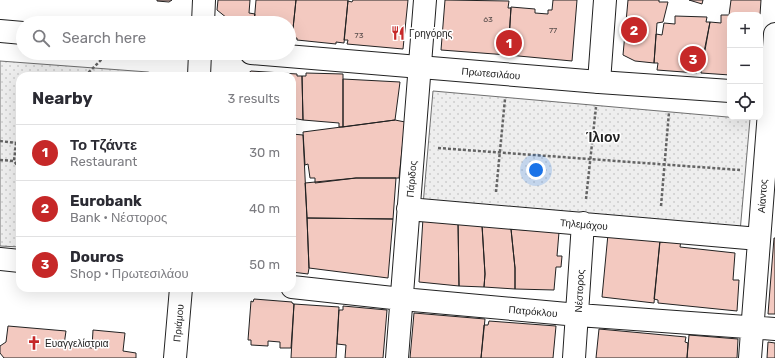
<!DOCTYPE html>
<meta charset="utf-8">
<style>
body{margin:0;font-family:Rubik,sans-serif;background:#f2f2f3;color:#2b2b33}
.controls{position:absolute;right:12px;top:12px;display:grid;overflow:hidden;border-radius:8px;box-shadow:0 4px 16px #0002}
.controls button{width:36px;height:36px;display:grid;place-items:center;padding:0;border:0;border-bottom:1px solid #e1e1e2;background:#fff;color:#2b2b33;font:20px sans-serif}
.you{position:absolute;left:536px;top:170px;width:14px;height:14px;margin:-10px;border:3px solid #fff;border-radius:50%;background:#1a73e8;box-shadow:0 0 0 6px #1a73e833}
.badge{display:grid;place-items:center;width:26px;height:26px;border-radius:50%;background:#c62828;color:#fff;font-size:13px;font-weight:700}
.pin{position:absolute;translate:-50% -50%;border:2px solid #fff;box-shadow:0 1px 4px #0006}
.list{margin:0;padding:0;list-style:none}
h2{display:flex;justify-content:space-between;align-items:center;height:52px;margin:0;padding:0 16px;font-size:17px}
h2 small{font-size:13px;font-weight:400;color:#7c7c81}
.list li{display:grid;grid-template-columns:26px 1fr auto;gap:12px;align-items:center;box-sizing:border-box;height:56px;padding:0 16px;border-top:1px solid #e1e1e2}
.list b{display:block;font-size:15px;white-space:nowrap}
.list p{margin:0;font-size:13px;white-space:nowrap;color:#7c7c81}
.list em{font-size:13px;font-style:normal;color:#7c7c81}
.icon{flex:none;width:22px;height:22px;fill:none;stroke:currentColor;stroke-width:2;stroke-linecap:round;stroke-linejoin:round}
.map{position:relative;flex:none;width:775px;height:358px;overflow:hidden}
.search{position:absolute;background:#fff;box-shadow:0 4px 16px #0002;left:16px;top:16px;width:280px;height:44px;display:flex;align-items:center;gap:10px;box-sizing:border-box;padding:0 14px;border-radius:22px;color:#7c7c81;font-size:15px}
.panel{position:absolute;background:#fff;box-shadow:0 4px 16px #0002;left:16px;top:72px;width:280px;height:220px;border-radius:12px}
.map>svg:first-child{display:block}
.green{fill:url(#green-dots);stroke:#6f6f6f}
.building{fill:#f3c9c0;stroke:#222}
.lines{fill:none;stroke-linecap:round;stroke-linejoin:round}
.minor-casing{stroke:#222;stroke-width:24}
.major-casing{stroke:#222;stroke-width:24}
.path{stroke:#646464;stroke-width:2.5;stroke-dasharray:3 2;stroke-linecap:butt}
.minor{stroke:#fff;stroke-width:22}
.major{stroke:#fff;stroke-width:22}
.labels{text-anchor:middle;stroke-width:3;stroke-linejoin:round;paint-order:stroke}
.number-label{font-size:8px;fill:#564c4a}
.poi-label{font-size:10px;fill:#222;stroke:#fff;text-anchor:start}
.street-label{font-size:10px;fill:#222;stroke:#fff}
.district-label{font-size:14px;font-weight:bold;fill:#222;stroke:#fff}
</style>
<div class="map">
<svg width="775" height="358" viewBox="0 0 775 358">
<defs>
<pattern id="green-dots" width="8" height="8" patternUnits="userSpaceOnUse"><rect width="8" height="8" fill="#eee"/><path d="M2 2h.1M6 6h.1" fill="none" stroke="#ccc" stroke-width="1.8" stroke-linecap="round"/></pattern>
</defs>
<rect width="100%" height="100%" fill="#fff"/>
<path class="green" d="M0,61L148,72L161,76H20V247L0,246Z
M433,91L750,119L740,232L423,205Z"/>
<path class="building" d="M157,0H172L169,2L157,1Z
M218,0H250L249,13L255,14L254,23H232V22L217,10Z
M256,0H296L292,38L289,37V23H254Z
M296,0H348L344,43L336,42V44L297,40V38H292Z
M353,0H408L403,49L347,44L348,40H344L348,1L352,2Z
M445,0L509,1L508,8H511L508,55L441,50Z
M553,0H577L572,61L508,55L511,7L535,9V13L548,14V10H552Z
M628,0H659V2H668L663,22L657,23L654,63L635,61L623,55Z
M689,0H703L702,4Z
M731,0H761L760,15H730V75L701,73L710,22L721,23V15H729Z
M675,16L707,17L706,22H710L701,67H697V73L657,70L658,63H654L656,34L662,35L664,23L675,24Z
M251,71L297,74V76H302L303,120L292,118V76H245Z
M306,73L343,74V127H339V123L303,120L302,76H306Z
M343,79L400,82L395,120L343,127Z
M395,120L405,122L399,178H356L315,183V178H310L308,164L305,165L303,132Z
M292,134L303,135L307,218L309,268L308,274L292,272Z
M356,178H396L393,219L307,218L305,183Z
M307,218L393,219L388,278L309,268Z
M423,218L458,221L459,286L419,282Z
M458,221L482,224L485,274L484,287L459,286Z
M485,224L511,229L515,268V289L484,287L485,274L482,226L485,227Z
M511,229L559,232L557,256H562L561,267H556L554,290L515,289V268Z
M608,234L660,239L654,303L602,297Z
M664,238L681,240L680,247L735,253L733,280H739L737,311L658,303V300L654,299L660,242H663Z
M774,238H775V314H768Z
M254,299L292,302V303L294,304L291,348H280V342L268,341V346L251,345V340H248L251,301L253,302Z
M294,304L339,307L336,358H291Z
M343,306L387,310L383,358H345L346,345L337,344L339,310H343Z
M414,313L485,319L481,358H410Z
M489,321L556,326L553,358H481L484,325H488Z
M8,326L66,331L64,345L92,348L93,330L125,333L123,351L136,353V358H4L0,353V346L6,342Z
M599,329L686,337L685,342L688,343L687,358H596Z
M689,335L738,339L737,358H687Z
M768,342L775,343V358H767Z"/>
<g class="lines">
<defs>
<path id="minor" d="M203,23L204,0
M199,76L200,53
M599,82L605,0
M408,209L759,239
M0,259L20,261
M292,287L402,299L578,315L775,329
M175,358L181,288
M397,358L425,0
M574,358L583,223
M750,358L775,34"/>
<path id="major" d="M0,31L23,33
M251,53L599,82L730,91
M760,93L775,94"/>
</defs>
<use href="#minor" class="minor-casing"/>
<use href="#major" class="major-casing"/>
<path class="path" d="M85,76L108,53
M20,139L16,143L14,161L20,169
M0,141L16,143
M438,148L740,170
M0,160L14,161
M496,192L505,99
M586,199L596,107
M661,206L669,112"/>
<use href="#minor" class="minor"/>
<use href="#major" class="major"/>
</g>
<defs>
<symbol id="restaurant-bare" viewBox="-9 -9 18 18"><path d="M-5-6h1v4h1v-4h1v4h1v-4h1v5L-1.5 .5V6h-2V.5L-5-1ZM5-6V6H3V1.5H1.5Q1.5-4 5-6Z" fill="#c62828" stroke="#fff" stroke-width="2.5" paint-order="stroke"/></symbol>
<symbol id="church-bare" viewBox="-9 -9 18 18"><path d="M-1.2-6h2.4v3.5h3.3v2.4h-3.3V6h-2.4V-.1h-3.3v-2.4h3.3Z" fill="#c62828" stroke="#fff" stroke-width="2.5" paint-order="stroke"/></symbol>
</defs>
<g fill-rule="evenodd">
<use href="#restaurant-bare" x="388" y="23" width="20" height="20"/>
<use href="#church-bare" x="24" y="333" width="20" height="20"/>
</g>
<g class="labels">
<g class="number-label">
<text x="488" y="22">63</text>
<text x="553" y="33">77</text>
<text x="359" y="38">73</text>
</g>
<g class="poi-label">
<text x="409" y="37">Γρηγόρης</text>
<text x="45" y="347">Ευαγγελίστρια</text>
</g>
<g class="street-label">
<text transform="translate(491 73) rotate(5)" y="4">Πρωτεσιλάου</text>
<text transform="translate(411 179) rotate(-85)" y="4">Πάριδος</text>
<text transform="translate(762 196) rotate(-86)" y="4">Αίαντος</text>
<text transform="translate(584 224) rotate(5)" y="4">Τηλεμάχου</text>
<text transform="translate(579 291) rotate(-87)" y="4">Νέστορος</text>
<text transform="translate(533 311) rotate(5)" y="4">Πατρόκλου</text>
<text transform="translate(178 323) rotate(-85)" y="4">Πριάμου</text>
</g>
<g class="district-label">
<text x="603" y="142">Ίλιον</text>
</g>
</g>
</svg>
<div class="controls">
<button>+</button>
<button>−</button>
<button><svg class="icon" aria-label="locate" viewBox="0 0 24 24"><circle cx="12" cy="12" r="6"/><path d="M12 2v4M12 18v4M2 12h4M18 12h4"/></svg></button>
</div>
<div class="you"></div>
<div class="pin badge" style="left:509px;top:43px">1</div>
<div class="pin badge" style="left:634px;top:30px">2</div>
<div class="pin badge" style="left:693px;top:59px">3</div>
<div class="search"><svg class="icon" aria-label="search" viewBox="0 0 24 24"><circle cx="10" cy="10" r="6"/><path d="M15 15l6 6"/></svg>Search here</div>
<section class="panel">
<h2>Nearby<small>3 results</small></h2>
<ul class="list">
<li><span class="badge">1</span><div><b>Το Τζάντε</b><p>Restaurant</p></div><em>30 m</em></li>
<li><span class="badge">2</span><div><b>Eurobank</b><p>Bank · Νέστορος</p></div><em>40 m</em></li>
<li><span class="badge">3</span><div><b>Douros</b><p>Shop · Πρωτεσιλάου</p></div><em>50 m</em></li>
</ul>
</section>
</div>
